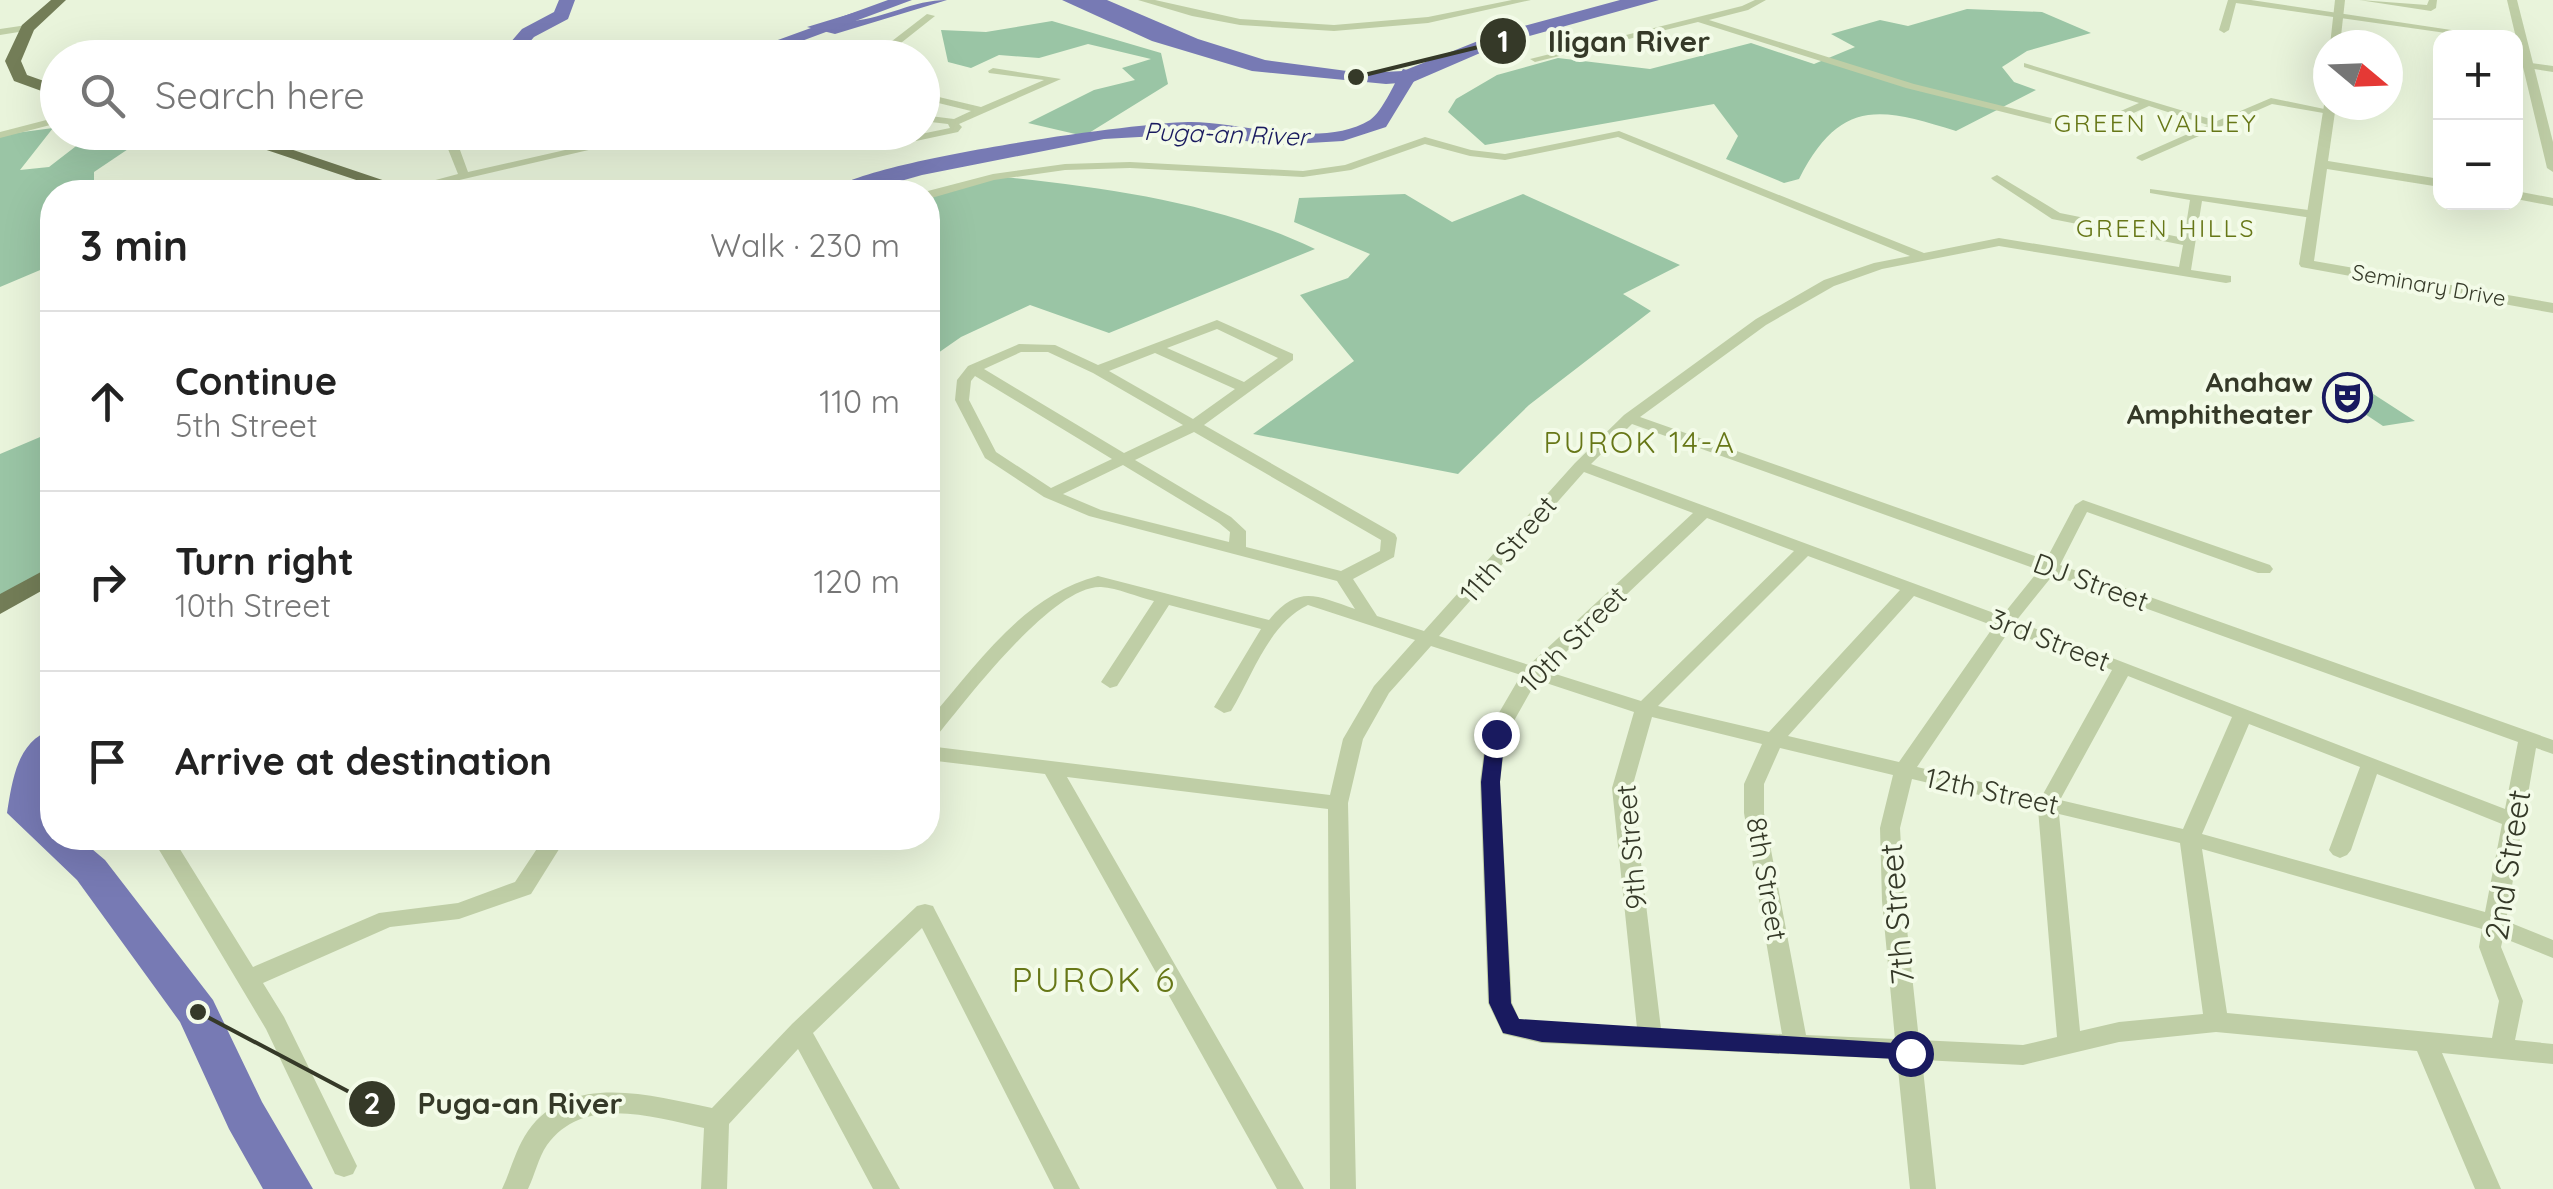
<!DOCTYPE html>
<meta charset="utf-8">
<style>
body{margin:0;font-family:Quicksand,sans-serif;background:#f2f2f2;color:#222}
.controls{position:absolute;right:30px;top:30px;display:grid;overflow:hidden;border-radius:20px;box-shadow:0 10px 40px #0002}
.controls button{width:90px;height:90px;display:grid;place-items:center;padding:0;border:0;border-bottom:2px solid #e0e0e0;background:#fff;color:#222;font:50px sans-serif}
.compass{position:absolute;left:2313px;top:30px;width:90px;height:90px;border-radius:50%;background:#fff;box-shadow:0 10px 40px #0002;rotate:109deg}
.stop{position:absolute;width:30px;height:30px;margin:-22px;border:8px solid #191a5f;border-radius:50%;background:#fff}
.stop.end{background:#191a5f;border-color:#fff;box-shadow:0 2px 10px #0008}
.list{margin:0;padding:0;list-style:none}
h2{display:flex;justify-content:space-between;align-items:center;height:130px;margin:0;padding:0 40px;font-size:42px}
h2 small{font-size:32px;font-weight:400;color:#767676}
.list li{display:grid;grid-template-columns:65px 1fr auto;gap:30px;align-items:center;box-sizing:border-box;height:180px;padding:0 40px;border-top:2px solid #e0e0e0}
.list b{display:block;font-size:38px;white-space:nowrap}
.list p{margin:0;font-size:32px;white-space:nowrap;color:#767676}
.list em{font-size:32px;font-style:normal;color:#767676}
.icon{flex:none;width:55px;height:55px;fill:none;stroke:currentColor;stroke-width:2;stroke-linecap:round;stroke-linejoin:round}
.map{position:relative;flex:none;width:2553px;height:1189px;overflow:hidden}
.search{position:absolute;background:#fff;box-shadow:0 10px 40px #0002;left:40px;top:40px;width:900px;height:110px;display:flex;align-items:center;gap:25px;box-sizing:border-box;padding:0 35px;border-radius:55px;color:#767676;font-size:38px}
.panel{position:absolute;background:#fff;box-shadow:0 10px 40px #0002;left:40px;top:180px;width:900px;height:670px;border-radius:40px}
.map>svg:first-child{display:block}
.green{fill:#9ac5a5}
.water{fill:#777ab4}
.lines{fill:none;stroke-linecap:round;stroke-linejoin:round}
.river{fill:#777ab4;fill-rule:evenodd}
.minor{fill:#bfcea6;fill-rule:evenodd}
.tertiary{fill:#bfcea6;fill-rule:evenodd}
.primary{fill:#737d57;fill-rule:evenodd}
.route{fill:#191a5f}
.labels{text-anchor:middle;stroke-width:8;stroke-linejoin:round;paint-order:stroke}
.far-street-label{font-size:22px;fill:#353928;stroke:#f3fbe8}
.far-neighbourhood-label{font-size:25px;letter-spacing:2.5px;fill:#677717;stroke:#f3fbe8}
.far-water-label{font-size:25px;font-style:italic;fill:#191a5f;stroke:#f3fbe8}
.poi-label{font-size:28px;font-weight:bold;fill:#353928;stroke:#f3fbe8;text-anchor:end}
.street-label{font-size:28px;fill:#353928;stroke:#f3fbe8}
.neighbourhood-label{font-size:30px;letter-spacing:2.5px;fill:#677717;stroke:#f3fbe8}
.near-street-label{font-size:32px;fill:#353928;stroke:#f3fbe8}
.near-neighbourhood-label{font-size:35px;letter-spacing:2.5px;fill:#677717;stroke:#f3fbe8}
.leader{fill:none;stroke:#353928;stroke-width:4}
.callout-dot{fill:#353928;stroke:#f3fbe8;stroke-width:4}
.mark-label{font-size:30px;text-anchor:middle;font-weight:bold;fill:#fff}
.callout-label{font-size:30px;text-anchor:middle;font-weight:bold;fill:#353928;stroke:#f3fbe8;stroke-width:8;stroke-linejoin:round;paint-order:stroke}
</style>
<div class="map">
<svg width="2553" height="1189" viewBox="0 0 2553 1189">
<rect width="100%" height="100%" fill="#e9f4db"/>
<path class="green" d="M1967,9L2042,12L2091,33L2027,51L2002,67L2014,82L2036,90L1956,131C1880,107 1840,98 1799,179L1784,183L1726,159L1738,136L1714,104L1485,145L1448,112L1456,99L1497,75L1558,58L1650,69L1751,43L1814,64L1855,47L1831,34L1880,20L1908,26Z
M1052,21L1161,53L1168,84L1084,136L1028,123L1094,90L1135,80L1122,68L1151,59L1088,44L1039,58L999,55L971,68L948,62L941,30L986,32Z
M53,128L20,170L49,167L93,133H152L94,172V192H52V265L0,287V135Z
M995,176C1106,188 1213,201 1315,249L1109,333L1030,305L961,337L928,360V193Z
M1405,194L1452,222L1523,194L1680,265L1623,294L1651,311L1529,405L1458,474L1253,434L1354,361L1300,295L1348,278L1370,254L1294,222L1299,198Z
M2364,388L2415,421L2383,426L2332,392Z
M52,432V566L44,576L0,596V454Z"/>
<path class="water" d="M896,0H909L852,21C886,18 913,0 947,0L835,34L807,27Z
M1062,0H1107L1198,39L1265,60L1362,73L1403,71L1498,33L1620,0H1659L1501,44L1413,82L1386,84L1252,71L1152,41Z"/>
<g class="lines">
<path class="river" d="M559,0H575L568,19L534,37L516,58H497L522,29L554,12Z
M888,0H912L756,58H728Z
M1403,69L1419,73L1386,127L1343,141L1275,145L1192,134L1104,139L922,175L862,192H829C860,161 1133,123 1188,122C1240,121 1321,150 1370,120C1383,111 1394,83 1403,69Z
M52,730V768L46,809L52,815V838H79L105,860L213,1000L262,1102L313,1189H263L229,1129L180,1022L77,880L7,813C12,782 17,740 52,730Z"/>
<path class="minor" d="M1755,0H1766L1748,10L1709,20L1914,84L2071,123L2098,121L2139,103L2024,67V63L2217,121L2271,98L2334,111L2329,114L2272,104L2142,161L2136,158L2138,156L2208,125L2149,106L2105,126L2071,129L1906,88L1698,22L1535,62L1530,59L1742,6Z
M2228,0H2251L2458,31L2453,34L2236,3L2229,30L2224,33L2219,30Z
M2359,0L2427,5L2429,0H2437L2436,8L2431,11Z
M927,14L935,16L882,58H870Z
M2531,63L2553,66V72L2528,68V64Z
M993,68L1061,79L959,124L962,127L958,132L916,141L888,132L916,135L950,128L948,124L922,121V115L954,119L971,111L922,99V93L981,107L1044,80L989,73L988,71Z
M58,117V123L0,138V132Z
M1619,131L1924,253L1999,238L2179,267L2183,245L2052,219L1993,180L1991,178L1997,175L2060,213L2184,238L2190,200L2150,193V189L2316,211L2318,214L2312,218L2202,201L2191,270L2231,276V282L2226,283L1999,246L1882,269L1834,286L1766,325L1640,417L2046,560L2075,505L2083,500L2270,565L2273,569L2270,573H2258L2087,512L2060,565L2553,740V754L2536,748L2524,817L2526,821L2522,827L2506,921L2553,940V958L2503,938L2501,947L2523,1001L2515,1040L2553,1044V1064L2442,1053L2501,1189H2475L2417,1051L2216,1032L2119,1042L2023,1065L1922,1060L1936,1189H1910L1897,1059L1541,1043L1503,1034L1488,1003L1480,782L1486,735L1521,675L1431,646L1389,693L1363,739L1348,803L1356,1189H1330L1328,809L1067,777L1304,1189H1277L1045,774L928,760V746L1330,795L1343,739L1374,686L1415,640L1308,605C1269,623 1252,677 1231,711L1224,713L1214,707L1261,629L1169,605L1117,686L1110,688L1101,682L1154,601C1137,597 1118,588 1101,587C1052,585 965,702 935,738L928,739V721C977,665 1022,596 1098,576L1269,620C1299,584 1316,596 1355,609L1337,581L1089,516L1044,497L985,458L955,400L957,380L968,366L1019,344L1055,345L1098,365L1217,320L1293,354V360L1204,425L1395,534L1397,538L1394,557L1353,579L1377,616L1424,631L1575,463L1624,415L1756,319L1824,280L1874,263L1910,256L1618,137L1505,160L1470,156L1425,144L1351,170L1303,177L1130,168L1065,170L994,180L928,199V192H924L993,174L1065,164L1130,162L1303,171L1345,165L1425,137L1471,150L1505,154ZM1217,329L1278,358L1244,382L1167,348ZM1021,352H1048L1093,373L1183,425L1124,453L984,369ZM1155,353L1235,389L1193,419L1109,371ZM975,376L1112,459L1051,488L996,452L969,400L971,381ZM1632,424L2039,570L2002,616L1591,464ZM1194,432L1381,540L1380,551L1341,571L1246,547V531L1231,517L1135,460ZM1123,465L1219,523L1230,532L1229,542L1101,510L1063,494ZM1584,472L1693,513L1529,665L1439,636ZM1707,518L1794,551L1641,701L1546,671ZM1808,556L1900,590L1769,732L1658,706ZM2053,575L2518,742L2505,809L2016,621ZM1914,596L1994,626L1899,762L1788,736ZM2009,631L2112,670L2042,796L1917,767ZM2128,676L2232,717L2183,829L2060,800ZM1537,680L1634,712L1612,788L1637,1028L1541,1023L1519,1019L1512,1003L1500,782L1506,735ZM1652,717L1762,744L1744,784V813L1782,1034L1661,1029L1632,788ZM2249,724L2360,767L2329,850L2333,855L2340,858L2347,855L2351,850L2377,774L2502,824L2485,912L2202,834ZM1780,748L1893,775L1880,828L1882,901L1895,1039L1806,1035L1764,813V784ZM1912,779L2038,809L2057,1037L2023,1045L1919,1040L1904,901L1900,828ZM2059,814L2180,843L2203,1014L2119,1022L2080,1031ZM2202,849L2482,929L2479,947L2499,1001L2492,1038L2227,1013Z
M508,132H534L462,148L460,150L468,172L644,132H666L408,192L398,190L458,174L448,149L454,143Z
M152,838H173L253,967L379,913L458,903L515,882L544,838H566L531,894L459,919L390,927L263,983L284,1017L357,1166L353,1174L344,1177L335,1174L266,1029Z
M925,904L933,906L936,912L1080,1189H1054L922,928L813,1033L900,1189H873L798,1049L729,1124L727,1189H701L704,1128C653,1117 584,1094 547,1145C538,1158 535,1175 528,1189H502C511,1170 516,1148 528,1131C570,1071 653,1096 712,1108L792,1024L917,906Z"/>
<path class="tertiary" d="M1138,0H1155L1240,19L1334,25L1428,17L1512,0H1531L1428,23L1334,31L1240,25L1192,16Z
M2335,0H2345L2340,45H2330Z
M2507,0H2517L2553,142V172L2547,168Z
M27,25L31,26V30L0,35V29Z
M2328,102V105H2336L2328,161L2440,179V187L2327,169L2314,261L2553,303V313L2301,267L2299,264L2324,105Z
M2516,191L2553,198V206L2516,199Z"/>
<path class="primary" d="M51,0H66L34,30L21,61L27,75L58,86V97L14,81L5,61L22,25Z
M213,132H240L418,192H392Z
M52,566V585L0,614V594Z"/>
</g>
<path class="route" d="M1496,728L1505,734L1500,782L1511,1003L1519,1019L1910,1044L1918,1046V1060L1542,1042L1503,1033L1489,1003L1481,782L1487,734Z"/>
<defs>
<symbol id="theatre-ring" viewBox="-11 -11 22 22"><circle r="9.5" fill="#f3fbe8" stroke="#191a5f" stroke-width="1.5"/><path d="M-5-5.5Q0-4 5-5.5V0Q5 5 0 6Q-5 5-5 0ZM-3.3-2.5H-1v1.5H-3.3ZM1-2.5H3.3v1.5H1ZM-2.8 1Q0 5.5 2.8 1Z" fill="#191a5f"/></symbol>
</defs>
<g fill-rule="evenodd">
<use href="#theatre-ring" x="2320" y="370" width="55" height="55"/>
</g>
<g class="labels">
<g class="far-street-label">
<text transform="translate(2429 285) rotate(10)" y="8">Seminary Drive</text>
</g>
<g class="far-neighbourhood-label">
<text x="2156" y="132">GREEN VALLEY</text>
<text x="2166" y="237">GREEN HILLS</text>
</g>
<g class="far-water-label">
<text transform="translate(1226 134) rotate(2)" y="9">Puga-an River</text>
</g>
<g class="poi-label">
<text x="2313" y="392">Anahaw<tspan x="2313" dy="32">Amphitheater</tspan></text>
</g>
<g class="street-label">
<text transform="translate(1508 549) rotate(-49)" y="10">11th Street</text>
<text transform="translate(2091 582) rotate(20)" y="10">DJ Street</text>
<text transform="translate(1573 639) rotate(-45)" y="10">10th Street</text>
<text transform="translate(2050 640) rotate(21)" y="10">3rd Street</text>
<text transform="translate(1992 791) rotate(12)" y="10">12th Street</text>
<text transform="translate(1631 847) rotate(-95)" y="10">9th Street</text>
<text transform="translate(1767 879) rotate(80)" y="10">8th Street</text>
</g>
<g class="neighbourhood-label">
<text x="1640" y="453">PUROK 14-A</text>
</g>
<g class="near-street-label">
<text transform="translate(2508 865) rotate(-81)" y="11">2nd Street</text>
<text transform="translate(1897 914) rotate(-95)" y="11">7th Street</text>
</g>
<g class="near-neighbourhood-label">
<text x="1094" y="992">PUROK 6</text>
</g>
</g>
<path class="leader" d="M1356 77L1503 41M198 1012L372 1104"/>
<g class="callout-dot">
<circle cx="1356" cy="77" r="10"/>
<circle cx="198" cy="1012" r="10"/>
<circle cx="1503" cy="41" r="25"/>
<circle cx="372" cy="1104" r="25"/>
</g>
<g class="mark-label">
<text x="1503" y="52">1</text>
<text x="372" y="1114">2</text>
</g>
<g class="callout-label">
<text x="1629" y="52">Iligan River</text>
<text x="520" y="1114">Puga-an River</text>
</g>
</svg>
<div class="controls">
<button>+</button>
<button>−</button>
</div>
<svg class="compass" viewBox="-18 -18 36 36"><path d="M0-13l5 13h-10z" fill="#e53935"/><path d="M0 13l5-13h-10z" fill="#767676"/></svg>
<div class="stop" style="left:1910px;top:1053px"></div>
<div class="stop end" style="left:1496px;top:734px"></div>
<div class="search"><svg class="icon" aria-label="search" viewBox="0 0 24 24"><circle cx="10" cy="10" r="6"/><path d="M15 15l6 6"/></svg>Search here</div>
<section class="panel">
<h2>3 min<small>Walk · 230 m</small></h2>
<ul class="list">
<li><svg class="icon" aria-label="ahead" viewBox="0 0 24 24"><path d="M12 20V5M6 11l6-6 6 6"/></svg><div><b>Continue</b><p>5th Street</p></div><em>110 m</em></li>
<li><svg class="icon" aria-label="right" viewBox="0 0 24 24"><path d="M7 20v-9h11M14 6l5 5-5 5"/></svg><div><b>Turn right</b><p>10th Street</p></div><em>120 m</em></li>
<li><svg class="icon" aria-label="arrive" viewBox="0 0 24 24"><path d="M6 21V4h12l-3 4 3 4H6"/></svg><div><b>Arrive at destination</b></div></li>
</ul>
</section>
</div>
